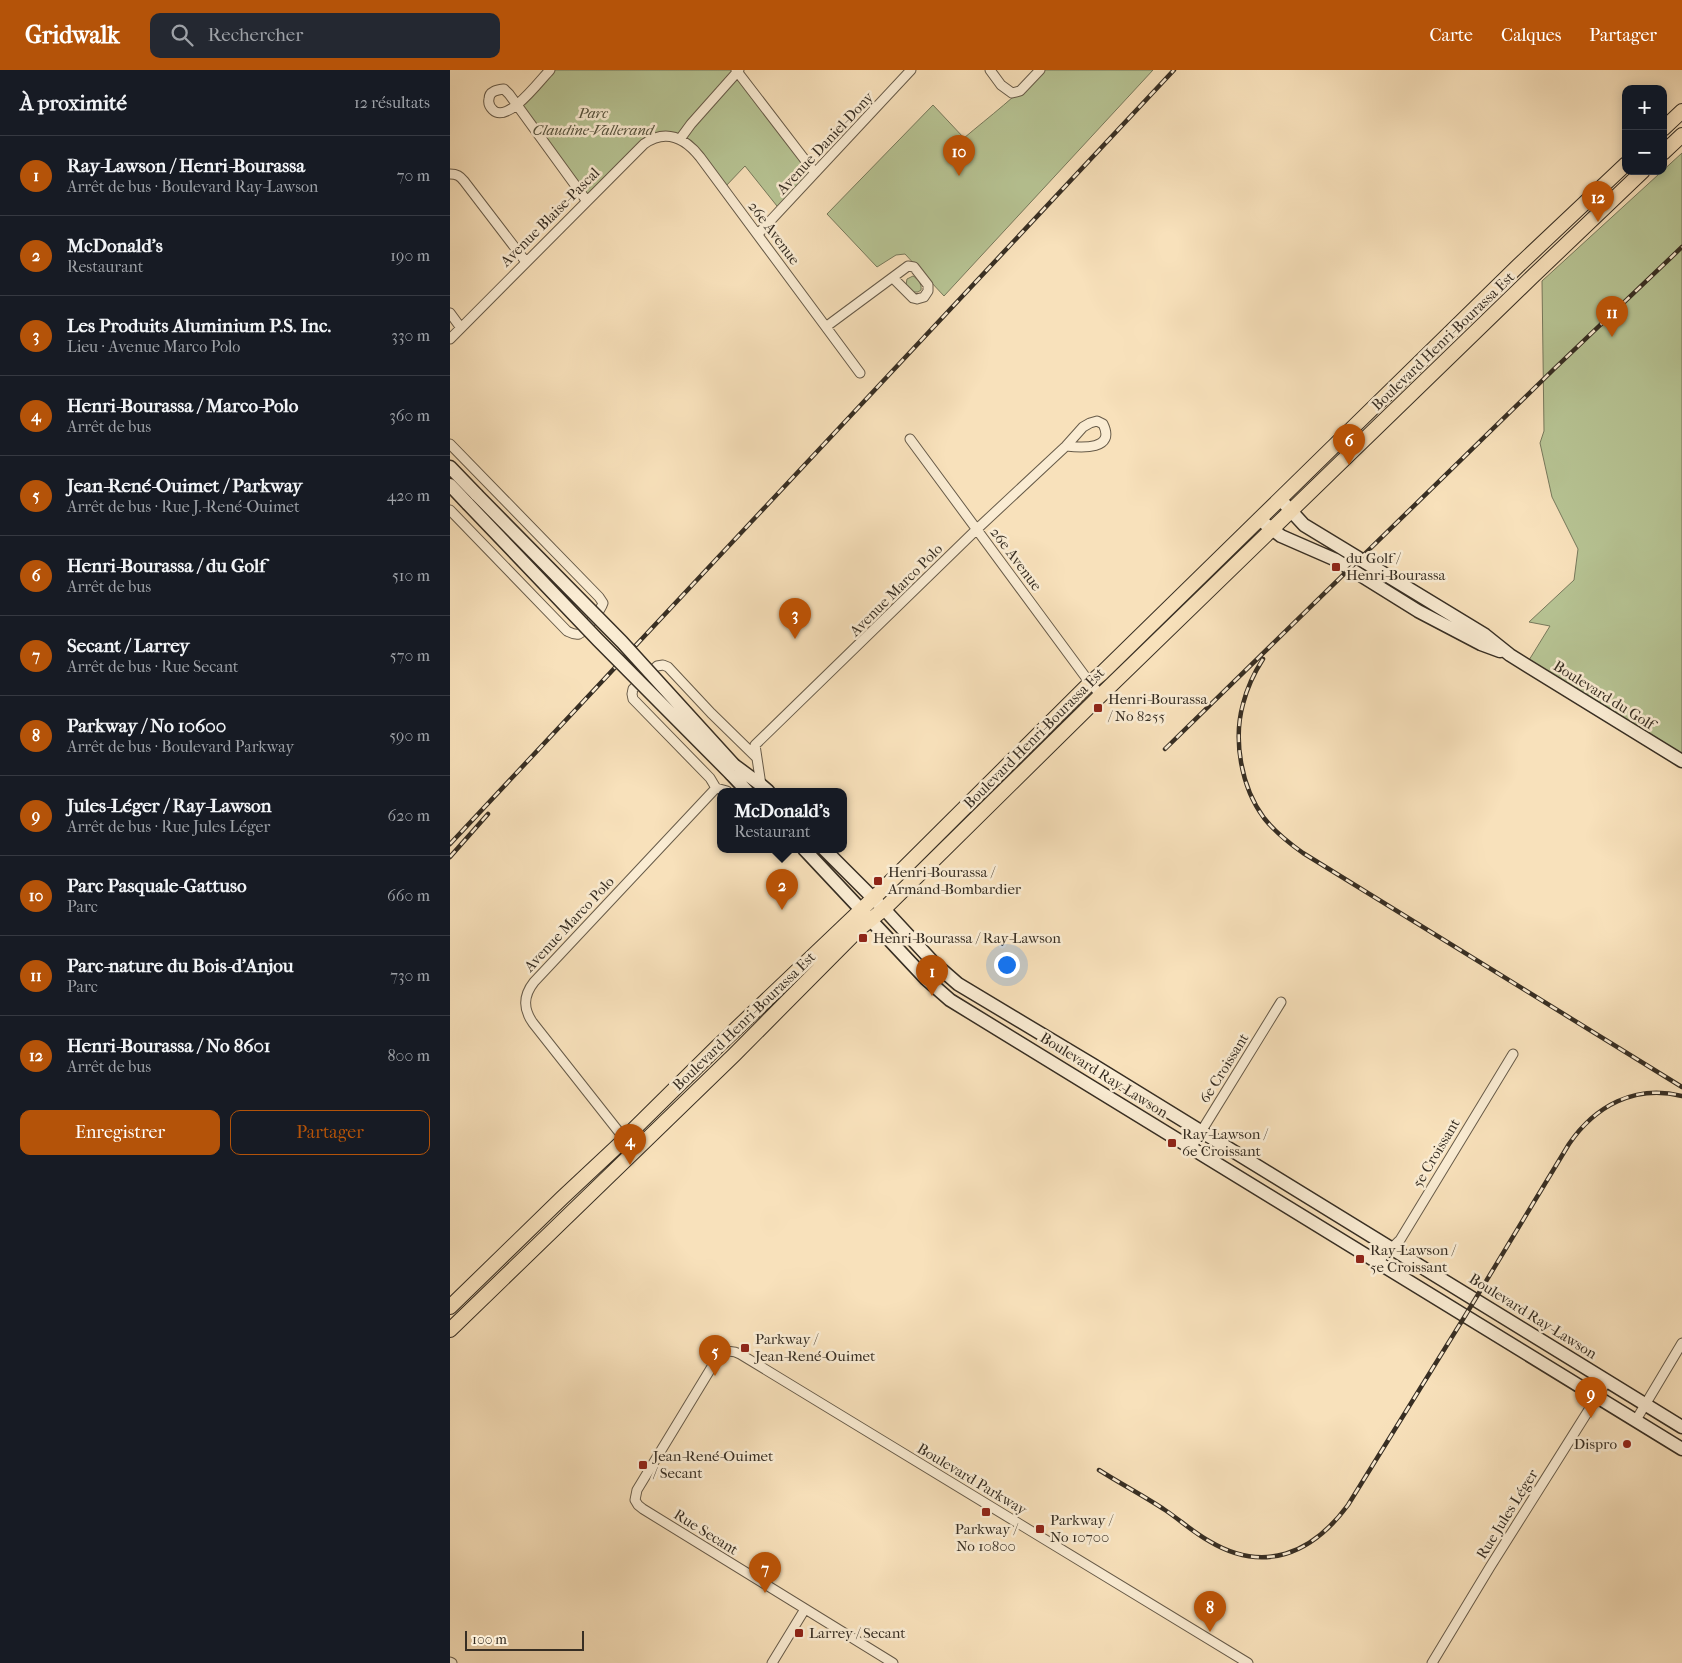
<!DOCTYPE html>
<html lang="fr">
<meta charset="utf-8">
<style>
body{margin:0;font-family:"IM FELL French Canon",serif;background:#242831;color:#f1f3f6}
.controls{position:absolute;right:15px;top:15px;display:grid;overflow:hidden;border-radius:10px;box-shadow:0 2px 12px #0003}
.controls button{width:45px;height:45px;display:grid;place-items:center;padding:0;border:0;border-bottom:1px solid #363941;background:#171b24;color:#f1f3f6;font:25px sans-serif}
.scale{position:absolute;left:15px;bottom:12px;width:119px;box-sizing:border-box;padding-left:5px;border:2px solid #372e23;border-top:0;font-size:14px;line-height:18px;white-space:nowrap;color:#372e23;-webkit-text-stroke:4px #faecd3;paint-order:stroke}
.you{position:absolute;left:556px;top:894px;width:18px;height:18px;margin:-12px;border:4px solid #fff;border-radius:50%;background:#1a73e8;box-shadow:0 0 0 8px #1a73e833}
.badge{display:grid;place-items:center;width:32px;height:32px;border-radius:50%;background:#b45309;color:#fff;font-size:16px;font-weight:700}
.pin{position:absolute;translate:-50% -41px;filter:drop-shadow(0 1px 2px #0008)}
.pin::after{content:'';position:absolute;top:26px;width:18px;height:15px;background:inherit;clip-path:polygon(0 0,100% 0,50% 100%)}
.popup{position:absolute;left:267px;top:718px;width:130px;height:65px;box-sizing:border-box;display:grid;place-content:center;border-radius:10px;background:#171b24;filter:drop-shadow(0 1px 4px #0005);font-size:16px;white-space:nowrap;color:#9ea1a6}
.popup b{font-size:19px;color:#f1f3f6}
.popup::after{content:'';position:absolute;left:50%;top:100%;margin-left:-10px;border:10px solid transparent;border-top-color:#171b24}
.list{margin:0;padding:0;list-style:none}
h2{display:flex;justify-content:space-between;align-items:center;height:65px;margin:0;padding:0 20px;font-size:21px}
h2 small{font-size:16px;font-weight:400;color:#9ea1a6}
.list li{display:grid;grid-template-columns:32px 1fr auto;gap:15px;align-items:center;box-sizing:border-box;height:80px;padding:0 20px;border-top:1px solid #363941}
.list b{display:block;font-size:19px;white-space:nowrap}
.list p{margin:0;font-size:16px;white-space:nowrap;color:#9ea1a6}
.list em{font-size:16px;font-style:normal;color:#9ea1a6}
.actions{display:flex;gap:10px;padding:15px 20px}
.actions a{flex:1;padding:11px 0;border:1px solid #b45309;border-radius:10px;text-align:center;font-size:18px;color:#b45309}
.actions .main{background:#b45309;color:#fff}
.icon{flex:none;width:28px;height:28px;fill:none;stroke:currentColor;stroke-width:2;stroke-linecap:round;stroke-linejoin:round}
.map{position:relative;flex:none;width:1232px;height:1593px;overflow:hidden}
header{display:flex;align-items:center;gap:30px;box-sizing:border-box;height:70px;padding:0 25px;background:#b45309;color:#fff}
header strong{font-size:24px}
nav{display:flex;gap:28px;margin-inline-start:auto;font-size:18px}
.search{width:350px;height:45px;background:#242831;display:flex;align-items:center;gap:12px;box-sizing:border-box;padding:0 18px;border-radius:10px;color:#9ea1a6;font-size:19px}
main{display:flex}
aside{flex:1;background:#171b24}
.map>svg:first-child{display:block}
.green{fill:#b7c494;stroke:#77795c}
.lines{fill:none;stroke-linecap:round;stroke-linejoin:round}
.street-casing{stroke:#675b49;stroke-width:11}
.secondary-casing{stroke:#372e23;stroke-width:15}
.primary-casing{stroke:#372e23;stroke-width:16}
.street{stroke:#faecd3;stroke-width:9}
.secondary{stroke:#faecd3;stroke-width:12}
.primary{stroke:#f8e1bb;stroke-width:14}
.rail-casing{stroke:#372e23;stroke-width:4.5}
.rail{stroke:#faecd3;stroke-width:2.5;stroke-dasharray:8;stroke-linecap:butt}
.secondary-bridge-casing{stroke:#372e23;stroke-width:15;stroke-linecap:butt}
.secondary-bridge{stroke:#faecd3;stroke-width:12}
.poi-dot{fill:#8f2418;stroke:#faecd3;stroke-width:2}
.labels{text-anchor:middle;stroke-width:5;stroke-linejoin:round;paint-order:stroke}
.park-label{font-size:15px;font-style:italic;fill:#57543f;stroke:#faecd3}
.street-label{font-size:15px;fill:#372e23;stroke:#faecd3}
.poi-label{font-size:15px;fill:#372e23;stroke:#faecd3;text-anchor:start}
</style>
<header>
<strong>Gridwalk</strong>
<div class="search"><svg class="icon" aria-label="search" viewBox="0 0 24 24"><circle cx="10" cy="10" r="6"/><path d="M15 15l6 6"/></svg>Rechercher</div>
<nav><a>Carte</a><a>Calques</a><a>Partager</a></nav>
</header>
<main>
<aside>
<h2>À proximité<small>12 résultats</small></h2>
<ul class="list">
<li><span class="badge">1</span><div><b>Ray-Lawson / Henri-Bourassa</b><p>Arrêt de bus · Boulevard Ray-Lawson</p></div><em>70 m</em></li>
<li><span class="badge">2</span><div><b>McDonald's</b><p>Restaurant</p></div><em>190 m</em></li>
<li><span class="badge">3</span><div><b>Les Produits Aluminium P.S. Inc.</b><p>Lieu · Avenue Marco Polo</p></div><em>330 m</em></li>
<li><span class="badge">4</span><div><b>Henri-Bourassa / Marco-Polo</b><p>Arrêt de bus</p></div><em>360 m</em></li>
<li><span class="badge">5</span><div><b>Jean-René-Ouimet / Parkway</b><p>Arrêt de bus · Rue J.-René-Ouimet</p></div><em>420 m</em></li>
<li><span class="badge">6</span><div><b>Henri-Bourassa / du Golf</b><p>Arrêt de bus</p></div><em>510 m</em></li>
<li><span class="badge">7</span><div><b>Secant / Larrey</b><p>Arrêt de bus · Rue Secant</p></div><em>570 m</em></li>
<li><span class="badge">8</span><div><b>Parkway / No 10600</b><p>Arrêt de bus · Boulevard Parkway</p></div><em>590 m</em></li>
<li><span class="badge">9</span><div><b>Jules-Léger / Ray-Lawson</b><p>Arrêt de bus · Rue Jules Léger</p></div><em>620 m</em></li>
<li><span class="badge">10</span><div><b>Parc Pasquale-Gattuso</b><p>Parc</p></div><em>660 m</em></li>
<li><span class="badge">11</span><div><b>Parc-nature du Bois-d'Anjou</b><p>Parc</p></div><em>730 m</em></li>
<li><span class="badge">12</span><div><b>Henri-Bourassa / No 8601</b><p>Arrêt de bus</p></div><em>800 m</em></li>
</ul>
<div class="actions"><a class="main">Enregistrer</a><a>Partager</a></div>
</aside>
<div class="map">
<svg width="1232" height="1593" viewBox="0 0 1232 1593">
<rect width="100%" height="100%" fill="#f8e1bb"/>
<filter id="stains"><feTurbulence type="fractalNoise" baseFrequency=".004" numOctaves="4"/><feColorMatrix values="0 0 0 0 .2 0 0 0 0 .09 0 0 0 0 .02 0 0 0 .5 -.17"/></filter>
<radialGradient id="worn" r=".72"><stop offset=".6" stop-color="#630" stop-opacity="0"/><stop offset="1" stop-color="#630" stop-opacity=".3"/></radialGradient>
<path class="green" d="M100,0H287L365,103L331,141L295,96L274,118L238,73L205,67L136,130L67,35Z
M591,0H703L494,226L455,184L446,185L427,197L377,144L483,35L514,68C540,46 568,25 591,0Z
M1232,83V691L1076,595L1100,556L1079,552L1124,510L1128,479L1102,427L1090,373L1094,361L1092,211Z
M463,206C468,209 472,214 471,220L468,222H463L456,215L457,209Z"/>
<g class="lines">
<defs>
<path id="street" d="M100,0C90,10 58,54 43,40C40,37 38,33 39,29C39,21 47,20 54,19L59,24L67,35L136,130
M286,0L365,103
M540,0L551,15L562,23L570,21L590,0
M230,69L241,54L289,0
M0,104C7,104 10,106 14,111L76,192
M308,164L461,0
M0,243L11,258
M377,256L458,196L464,197L478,215V221L474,227L467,229L463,228L443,208
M0,269L194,74C216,58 235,68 250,87L410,303
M460,369L640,613L651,625
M0,374L149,527L153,533C151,540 134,562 129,564C124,565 121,563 117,561L0,440
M311,715L305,675L527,459L616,376L633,357L640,353L647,351L653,354C666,380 632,378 616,376
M277,721L266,718L260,708L183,629L182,624L183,619L195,607L207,596L213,595L218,597L261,643L306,687
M741,1078L831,932
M184,1081L83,953C73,939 73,926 84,912L266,718
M927,1192L950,1170L1063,984
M1186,1350L1232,1273
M0,1592L2,1593
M322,1593L355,1539
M443,1593L193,1439L188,1435L185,1430L187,1420L266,1290C273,1281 280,1279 290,1284L798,1593
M982,1593L1040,1497L1157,1311"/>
<path id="secondary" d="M0,397L27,425
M0,415L18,434
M831,430L854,455L1035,565L1060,585L1076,595L1232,691
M809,449L831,466L886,490L968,541L1031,574L1050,581
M284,695L311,715L318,721
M281,704L297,721
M354,779L476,909L500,930L1232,1379
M374,779L434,839L484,893L508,914L643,995L1232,1357"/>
<path id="primary" d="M1213,59L1232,41
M1213,83L1232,65
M0,1237L112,1128L175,1069L183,1060L266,978L433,819L640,613L652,603L1068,196L1176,94
M0,1260L284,985L409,859L434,839L651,625L1082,207L1193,101"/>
</defs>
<use href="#street" class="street-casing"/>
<use href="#secondary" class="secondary-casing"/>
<use href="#primary" class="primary-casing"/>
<use href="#street" class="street"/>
<use href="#secondary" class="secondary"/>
<use href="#primary" class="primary"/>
<defs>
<path id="rail" d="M813,589C804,603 797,618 793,634C783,670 791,717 814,748C825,762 839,773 853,783L1232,1017
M715,679L1103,300L1232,177
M0,774L724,0
M0,787L38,744
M649,1400C671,1414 694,1426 715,1440C730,1450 743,1462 759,1471C814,1504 862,1484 898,1435L1015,1246L1119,1074C1145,1036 1185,1014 1232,1026"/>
</defs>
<use href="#rail" class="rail-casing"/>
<use href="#rail" class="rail"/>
<defs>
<path id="secondary-bridge" d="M27,425L172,572L284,695
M18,434L148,570L281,704"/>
</defs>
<use href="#secondary-bridge" class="secondary-bridge-casing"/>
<use href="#secondary-bridge" class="secondary-bridge"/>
</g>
<g class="poi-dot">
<rect x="881" y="492" width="10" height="10" rx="2.5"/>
<rect x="643" y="633" width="10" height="10" rx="2.5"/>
<rect x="423" y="806" width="10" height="10" rx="2.5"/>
<rect x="408" y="863" width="10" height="10" rx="2.5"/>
<rect x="717" y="1068" width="10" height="10" rx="2.5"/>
<rect x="905" y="1184" width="10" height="10" rx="2.5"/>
<rect x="290" y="1273" width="10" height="10" rx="2.5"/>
<circle cx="1177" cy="1374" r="5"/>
<rect x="188" y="1390" width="10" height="10" rx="2.5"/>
<rect x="531" y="1437" width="10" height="10" rx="2.5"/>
<rect x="585" y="1454" width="10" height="10" rx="2.5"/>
<rect x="344" y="1558" width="10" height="10" rx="2.5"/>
</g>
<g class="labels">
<g class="park-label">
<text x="143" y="48">Parc<tspan x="143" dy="17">Claudine-Vallerand</tspan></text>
</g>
<g class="street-label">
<text transform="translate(375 73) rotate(-47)" y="5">Avenue Daniel-Dony</text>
<text transform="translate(100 147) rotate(-45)" y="5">Avenue Blaise-Pascal</text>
<text transform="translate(324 163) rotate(53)" y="5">26e Avenue</text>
<text transform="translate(993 271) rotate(-44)" y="5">Boulevard Henri-Bourassa Est</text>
<text transform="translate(566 489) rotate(53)" y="5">26e Avenue</text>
<text transform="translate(446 520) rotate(-45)" y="5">Avenue Marco Polo</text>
<text transform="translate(1154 625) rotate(32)" y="5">Boulevard du Golf</text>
<text transform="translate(584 668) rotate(-45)" y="5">Boulevard Henri-Bourassa Est</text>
<text transform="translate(119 854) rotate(-47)" y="5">Avenue Marco Polo</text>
<text transform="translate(294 951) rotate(-44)" y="5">Boulevard Henri-Bourassa Est</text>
<text transform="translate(774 998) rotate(-58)" y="5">6e Croissant</text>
<text transform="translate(654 1005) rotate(32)" y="5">Boulevard Ray-Lawson</text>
<text transform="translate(986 1083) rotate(-59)" y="5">5e Croissant</text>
<text transform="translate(1083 1246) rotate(32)" y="5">Boulevard Ray-Lawson</text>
<text transform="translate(522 1409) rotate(31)" y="5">Boulevard Parkway</text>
<text transform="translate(1057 1444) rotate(-58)" y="5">Rue Jules Léger</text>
<text transform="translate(256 1462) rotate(32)" y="5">Rue Secant</text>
</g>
<g class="poi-label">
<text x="896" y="493">du Golf /<tspan x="896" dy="17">Henri-Bourassa</tspan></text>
<text x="658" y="634">Henri-Bourassa<tspan x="658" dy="17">/ No 8255</tspan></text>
<text x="438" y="807">Henri-Bourassa /<tspan x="438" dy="17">Armand-Bombardier</tspan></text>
<text x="423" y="873">Henri-Bourassa / Ray-Lawson</text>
<text x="732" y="1069">Ray-Lawson /<tspan x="732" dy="17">6e Croissant</tspan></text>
<text x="920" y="1185">Ray-Lawson /<tspan x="920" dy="17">5e Croissant</tspan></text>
<text x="305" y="1274">Parkway /<tspan x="305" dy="17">Jean-René-Ouimet</tspan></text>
<text x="1167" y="1379" text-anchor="end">Dispro</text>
<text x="203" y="1391">Jean-René-Ouimet<tspan x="203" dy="17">/ Secant</tspan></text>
<text x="600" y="1455">Parkway /<tspan x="600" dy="17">No 10700</tspan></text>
<text x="536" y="1464" text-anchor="middle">Parkway /<tspan x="536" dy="17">No 10800</tspan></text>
<text x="359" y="1568">Larrey / Secant</text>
</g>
</g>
<rect width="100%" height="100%" filter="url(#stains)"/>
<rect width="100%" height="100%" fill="url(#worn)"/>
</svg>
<div class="controls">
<button>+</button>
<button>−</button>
</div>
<div class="scale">100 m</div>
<div class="you"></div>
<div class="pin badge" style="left:482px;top:926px">1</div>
<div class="pin badge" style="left:332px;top:840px">2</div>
<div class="popup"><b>McDonald's</b>Restaurant</div>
<div class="pin badge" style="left:345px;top:569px">3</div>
<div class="pin badge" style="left:180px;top:1095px">4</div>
<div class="pin badge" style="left:265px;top:1306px">5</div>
<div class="pin badge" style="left:899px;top:395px">6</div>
<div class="pin badge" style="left:315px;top:1523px">7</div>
<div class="pin badge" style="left:760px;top:1562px">8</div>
<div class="pin badge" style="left:1141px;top:1348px">9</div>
<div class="pin badge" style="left:509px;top:106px">10</div>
<div class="pin badge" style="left:1162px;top:267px">11</div>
<div class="pin badge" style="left:1148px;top:152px">12</div>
</div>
</main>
